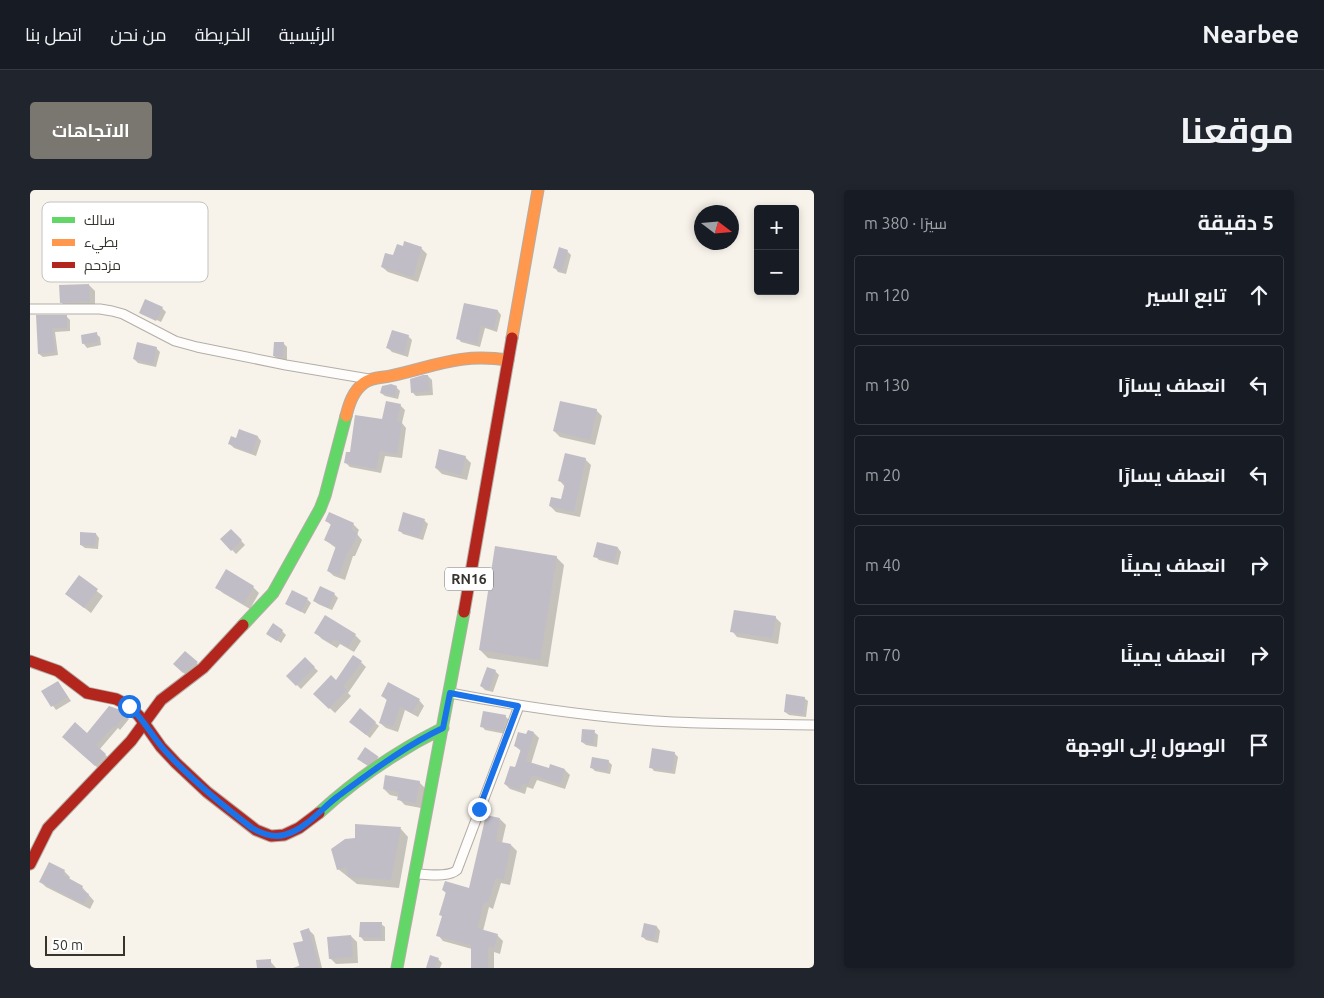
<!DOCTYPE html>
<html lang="ar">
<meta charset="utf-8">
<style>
body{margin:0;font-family:Ubuntu,Cairo,sans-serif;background:#20242c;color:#f1f3f6;direction:rtl}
.controls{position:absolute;right:15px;top:15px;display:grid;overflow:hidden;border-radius:5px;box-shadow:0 2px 8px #0003}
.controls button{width:45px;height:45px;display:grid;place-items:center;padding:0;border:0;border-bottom:1px solid #363941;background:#171b24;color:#f1f3f6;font:25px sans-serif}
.compass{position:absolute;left:664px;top:15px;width:45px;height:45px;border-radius:50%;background:#171b24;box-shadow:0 2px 8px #0003;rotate:106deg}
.scale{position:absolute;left:15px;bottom:12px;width:80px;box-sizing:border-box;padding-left:5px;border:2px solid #37342e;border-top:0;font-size:14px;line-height:18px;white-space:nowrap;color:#37342e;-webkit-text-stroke:4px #fff;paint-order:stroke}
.stop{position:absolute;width:15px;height:15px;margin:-11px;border:4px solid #1a73e8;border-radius:50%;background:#fff}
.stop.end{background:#1a73e8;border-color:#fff;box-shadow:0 1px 5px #0008}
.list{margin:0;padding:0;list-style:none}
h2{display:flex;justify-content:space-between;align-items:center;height:65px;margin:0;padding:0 20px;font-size:21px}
h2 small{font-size:16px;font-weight:400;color:#9ea1a6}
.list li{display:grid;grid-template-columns:32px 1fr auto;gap:15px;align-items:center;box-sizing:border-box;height:80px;margin:0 10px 10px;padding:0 10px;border:1px solid #363941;border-radius:5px}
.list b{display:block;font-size:19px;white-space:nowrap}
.list em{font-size:16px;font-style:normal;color:#9ea1a6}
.icon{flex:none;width:28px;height:28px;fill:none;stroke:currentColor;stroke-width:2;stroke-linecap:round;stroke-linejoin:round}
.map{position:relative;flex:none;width:784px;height:778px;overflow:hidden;direction:ltr;border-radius:5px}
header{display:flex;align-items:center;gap:30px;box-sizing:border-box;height:70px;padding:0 25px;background:#171b24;border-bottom:1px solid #363941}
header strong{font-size:24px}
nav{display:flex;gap:28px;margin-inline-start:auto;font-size:18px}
.intro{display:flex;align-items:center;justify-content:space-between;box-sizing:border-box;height:120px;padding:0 30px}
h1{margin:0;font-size:35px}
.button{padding:12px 22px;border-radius:5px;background:#7a7770;color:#fff;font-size:18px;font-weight:700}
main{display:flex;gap:30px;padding:0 30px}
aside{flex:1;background:#171b24;border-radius:5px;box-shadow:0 2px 8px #0003}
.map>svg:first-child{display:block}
.shadow{fill:#0003}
.building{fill:#c1bdc7}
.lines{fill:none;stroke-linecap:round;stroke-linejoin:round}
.street-casing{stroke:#b2aea7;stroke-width:11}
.fast-casing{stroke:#b2aea7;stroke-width:13}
.slow-casing{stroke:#b2aea7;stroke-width:13}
.jam-casing{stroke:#b2aea7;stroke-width:13}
.street{stroke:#fefdfc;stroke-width:9}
.fast{stroke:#63d668;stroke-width:11}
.slow{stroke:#ff974d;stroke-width:11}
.jam{stroke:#b3261e;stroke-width:11}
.route{stroke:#1a73e8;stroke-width:6}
.labels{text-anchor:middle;stroke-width:4;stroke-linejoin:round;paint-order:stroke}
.shield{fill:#fff;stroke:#73716d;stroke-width:1}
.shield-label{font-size:14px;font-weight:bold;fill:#37342e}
.key{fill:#fff;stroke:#c3c2c0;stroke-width:1}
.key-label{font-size:14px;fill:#37342e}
</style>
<header>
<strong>Nearbee</strong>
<nav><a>الرئيسية</a><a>الخريطة</a><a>من نحن</a><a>اتصل بنا</a></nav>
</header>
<div class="intro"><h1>موقعنا</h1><a class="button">الاتجاهات</a></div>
<main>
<aside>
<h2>5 دقيقة<small>سيرًا · 380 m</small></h2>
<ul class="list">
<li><svg class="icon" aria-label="ahead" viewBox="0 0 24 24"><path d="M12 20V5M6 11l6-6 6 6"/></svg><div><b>تابع السير</b></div><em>120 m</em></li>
<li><svg class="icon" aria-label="left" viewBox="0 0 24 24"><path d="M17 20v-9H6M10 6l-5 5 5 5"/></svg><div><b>انعطف يسارًا</b></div><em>130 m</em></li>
<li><svg class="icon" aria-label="left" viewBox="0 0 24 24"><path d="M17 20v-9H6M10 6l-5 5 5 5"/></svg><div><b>انعطف يسارًا</b></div><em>20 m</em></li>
<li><svg class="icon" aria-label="right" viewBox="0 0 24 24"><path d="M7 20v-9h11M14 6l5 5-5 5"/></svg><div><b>انعطف يمينًا</b></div><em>40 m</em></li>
<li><svg class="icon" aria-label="right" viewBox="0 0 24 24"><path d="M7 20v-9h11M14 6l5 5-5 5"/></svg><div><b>انعطف يمينًا</b></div><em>70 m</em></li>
<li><svg class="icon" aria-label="arrive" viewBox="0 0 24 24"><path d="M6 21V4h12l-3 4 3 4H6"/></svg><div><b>الوصول إلى الوجهة</b></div></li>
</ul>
</aside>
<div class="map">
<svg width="784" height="778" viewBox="0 0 784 778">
<rect width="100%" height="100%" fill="#f7f3ea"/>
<path class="shadow" d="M374,57L391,58L397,64L388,92L358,82L352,77Z
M537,61L541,65L536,84L528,82L525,78Z
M59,95L65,101V117L37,118L31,112Z
M132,118L136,122L131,132L113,123V125L111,123Z
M468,121L471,125L467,142L455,138L450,157L431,152L428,148Z
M7,126H36L40,130V141L25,142L28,165L13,167L9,164Z
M66,144L70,147L71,155L57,158L54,154L52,146Z
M378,146L382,150L378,167L362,162L358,158Z
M253,153L257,157V170L248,169L244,166Z
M126,158L130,162L126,177L108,173L104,169Z
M398,186L402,190L403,205L386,206L383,203Z
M366,197L370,201L368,209L355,206L351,203Z
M370,215L375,220L372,233L376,238L372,268L355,266L351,283L320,277L315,272L321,264L353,230Z
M566,220L572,226L565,255L530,247L524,241Z
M228,247L231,251L226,266L204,258L200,254L206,250Z
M435,267L441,273L437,290L412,284L406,278Z
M555,269L561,275L550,327L526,322L520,316L532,311L535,297L530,291Z
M394,330L398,334L393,350L373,344L369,340Z
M297,331L323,334L329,340L327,344L332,350L325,366H323L315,390L304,386L298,381L306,358L295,350L302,336Z
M201,340L215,355L206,364L192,349Z
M66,344L69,348L68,359L55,358L51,355Z
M588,358L591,362L588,375L569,370L565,366Z
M526,367L534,375L518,477L458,468L450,460Z
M49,387L73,406L61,423L43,409Z
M223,397L229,403L220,419L193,403L187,398Z
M304,404L308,408L302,420L288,414L285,411Z
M277,409L281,413L275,424L257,413Z
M745,427L751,433L748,454L707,447L702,441Z
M252,441L256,445L251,453L238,444Z
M286,443L325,445L331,451L324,462L310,454L307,458L292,449Z
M155,463L170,476L157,486L145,474Z
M275,469L288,481L271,499L258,486Z
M331,472L336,477L318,503L321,506L305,523L285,504L306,492Z
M465,481L469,485L463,502L455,500L451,496Z
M28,492L41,511L26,520L13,502Z
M352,506L389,510L394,516L388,527L375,520L368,542L356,538L350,533L358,511Z
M774,508L778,511L776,527L759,525L755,522Z
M330,520L349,536L340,548L324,535Z
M95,525L99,529L90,540L88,538L69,560L79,568L69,579L37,550L57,545Z
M475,526L479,530L476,544L455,540L452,536Z
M564,542L568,545L567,557L556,555L552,552Z
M504,543L509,548L501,574L520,580H535L540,585L535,599L507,590L503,599L497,597L495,604L480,599L475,594L485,579L491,561L485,556L497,546Z
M335,559L351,571L341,578L332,572Z
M644,563L648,567L645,584L624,581L621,577Z
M578,571L582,575L580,584L565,581L562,578Z
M389,592L395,598L391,618L375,615L369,609V607L360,605L354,599Z
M470,629L476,635L472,653L481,655L487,661L480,695L471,693L463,719L459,717L453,741L467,745L473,751L470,764L464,762V778H442V759L413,751L408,745L413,727L411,725L416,703L413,700H440Z
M371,639L378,647L369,698L327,694L308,679L326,649Z
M34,681L40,687L39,690L52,697L64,711L60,719L16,697L10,691Z
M351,734L355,737V751H334L331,747Z
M615,735L627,737L630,741L628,753L616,750L613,747Z
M279,740L284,745L292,778H263L271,775L274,752Z
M321,746L327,752L328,773L306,774L300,768Z
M408,769L412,773L410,778H397Z
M240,771L246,778H228Z"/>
<path class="building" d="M374,51L392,57L383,87L351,77L355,63L363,65L367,54L373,56Z
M529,57L538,60L532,81L523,78Z
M59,94L60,111L30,113L29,95Z
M115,109L133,117L126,131L109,123Z
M434,113L468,120L464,139L451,135L447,154L426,149Z
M6,125H37V138H22L25,162L8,164Z
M362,140L379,145L374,164L356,158Z
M67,142L68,152L52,154L51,145Z
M107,152L127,157L123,174L103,169Z
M244,152H254L253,167L243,166Z
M393,185H398L400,201L381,203L380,189Z
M361,194L367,196L365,206L350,203L352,196Z
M356,211L371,214L367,231L372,232L367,264L350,261L346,279L314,273L316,262H320L325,225L352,229Z
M530,211L567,219L560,250L523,241Z
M209,239L228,246L222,263L198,254L201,246L206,248Z
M409,259L436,266L431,285L405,278Z
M535,263L556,268L544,322L519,316L521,307L531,309L535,293L528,291Z
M299,322L324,333L321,340L328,343L319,362L318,361L309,385L297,381L306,356L294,350L301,334L295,331Z
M373,322L395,329L389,347L368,341Z
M201,339L212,350L201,361L190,349Z
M50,342L66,343L65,356L50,355Z
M567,352L588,357L584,372L563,367Z
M465,356L527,366L510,470L449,460Z
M196,379L224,396L214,414L185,398Z
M49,385L68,399L54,418L35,404Z
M290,396L305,403L298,418L283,411Z
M262,400L278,408L271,422L255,414Z
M704,420L746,426L742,448L700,442Z
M295,425L326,444L318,457L304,449L301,453L284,443Z
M243,433L253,440L247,451L236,444Z
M155,461L168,472L153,483L143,474Z
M323,465L332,471L313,497L317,500L299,519L283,504L301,485L306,490Z
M275,467L285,477L266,496L256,486Z
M457,477L466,480L459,500L450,496Z
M28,491L38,507L21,517L11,501Z
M358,492L390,509L382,523L370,516L363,537L349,533L357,509L351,506Z
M756,504L775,507L773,524L754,522Z
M79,516L88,519L96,524L86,537L84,536L66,555L76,564L65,576L32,547L45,532L57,543Z
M330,518L346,532L336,545L319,532Z
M453,521L476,525L473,541L450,537Z
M552,539L565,540L563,554L551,552Z
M498,540L504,542L496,571L519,578L520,574L535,579L530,594L502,585L498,595L492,593L490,600L474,594L480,576L485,577L491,559L484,556L488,542L496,544Z
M335,557L349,567L337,575L327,569Z
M622,558L645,562L642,581L619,578Z
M562,567L579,570L577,581L560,578Z
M355,585L390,591L386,613L367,610L369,602L353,599Z
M456,625L470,628L466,651L481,654L474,690L466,688L458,713L454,712L447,738L468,744L464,758L458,757V778H441V755L406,746L412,726L409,725L416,702L412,700L415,691L439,698Z
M325,634L371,637L361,690L318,687L316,677L307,680L301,659L315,649L325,648Z
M19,672L35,680L33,685L53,696L51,700L59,704L54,714L9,692Z
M330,732H352L351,748L329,747Z
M614,733L627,736L624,750L611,747Z
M279,738L289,778H270L263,753L273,751L270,741Z
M321,745L323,767L299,769L297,747Z
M400,765L409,768L405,778H396Z
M241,769V778H227L226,770Z"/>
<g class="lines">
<defs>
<path id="street" d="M0,119H70L82,121L93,124L145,151L167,157L256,175L339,189
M420,503C493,517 568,528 643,532C690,534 737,534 784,535
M386,684C397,684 418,688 427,680L489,516"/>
<path id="fast" d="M213,435L243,403L290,319L295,306L316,226
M289,623C326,589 369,560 413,538
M367,778L434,422"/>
<path id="slow" d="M482,148L508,0
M316,226C319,214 323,201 334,193C342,187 351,188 360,186C406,176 429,163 478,170"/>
<path id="jam" d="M434,422L482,148
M0,471L28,481L57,503L86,509L98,515L109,526L131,557L146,573L177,602L226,640L241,646L254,645L269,638L289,623
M0,674L18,638L101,551L131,510L173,478L213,435"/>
</defs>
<use href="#street" class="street-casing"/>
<use href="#fast" class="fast-casing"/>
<use href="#slow" class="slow-casing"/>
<use href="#jam" class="jam-casing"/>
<use href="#street" class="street"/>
<use href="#fast" class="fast"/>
<use href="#slow" class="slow"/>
<use href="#jam" class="jam"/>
</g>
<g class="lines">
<path class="route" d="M99,516C115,530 123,549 138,564C163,591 192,615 222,638C232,644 242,648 254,645C276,639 290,620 307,607C341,582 375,556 413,538L420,503L488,516L449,619"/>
</g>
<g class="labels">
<rect class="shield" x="415" y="377.5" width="48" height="23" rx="4"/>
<g class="shield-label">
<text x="439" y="394">RN16</text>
</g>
</g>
<rect x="12" y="12" width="166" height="80" rx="8" class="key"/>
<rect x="22" y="27" width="23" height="6" fill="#63d668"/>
<rect x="22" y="49" width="23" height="7" fill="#ff974d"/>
<rect x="22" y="72" width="23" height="6" fill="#b3261e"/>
<g class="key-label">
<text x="54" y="35">سالك</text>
<text x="54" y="57">بطيء</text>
<text x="54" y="80">مزدحم</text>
</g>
</svg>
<div class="controls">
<button>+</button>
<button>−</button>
</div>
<svg class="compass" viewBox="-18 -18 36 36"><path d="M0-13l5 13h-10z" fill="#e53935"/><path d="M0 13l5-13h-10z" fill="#9ea1a6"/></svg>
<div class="scale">50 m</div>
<div class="stop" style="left:99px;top:516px"></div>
<div class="stop end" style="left:449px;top:619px"></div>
</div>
</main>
